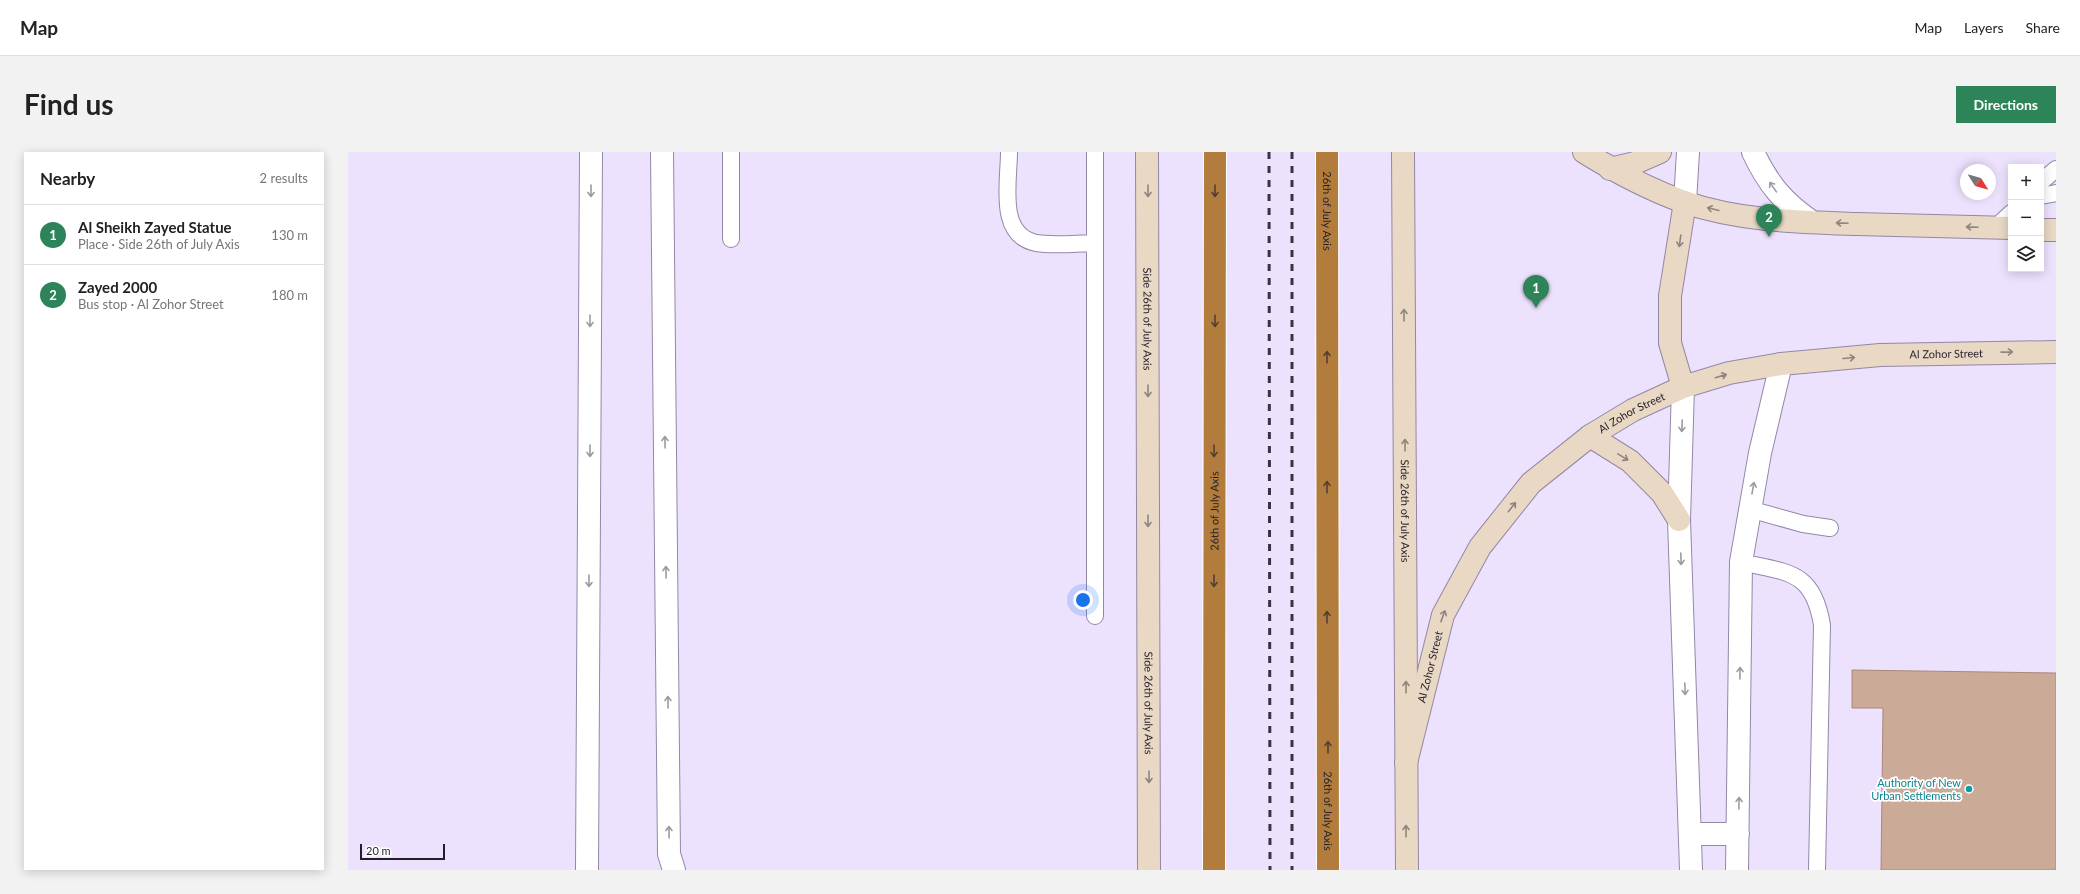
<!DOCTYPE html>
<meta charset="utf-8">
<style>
body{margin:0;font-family:Lato,sans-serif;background:#f2f2f2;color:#222}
.controls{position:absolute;right:12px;top:12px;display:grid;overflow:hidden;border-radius:0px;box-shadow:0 2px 10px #0003}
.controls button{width:36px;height:36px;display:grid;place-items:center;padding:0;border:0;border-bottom:1px solid #e0e0e0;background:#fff;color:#222;font:20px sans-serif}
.compass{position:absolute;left:1612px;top:12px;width:36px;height:36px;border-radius:50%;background:#fff;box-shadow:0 2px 10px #0003;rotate:127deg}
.scale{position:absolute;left:12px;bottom:10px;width:85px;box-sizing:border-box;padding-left:4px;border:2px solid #231e2a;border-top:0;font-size:11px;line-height:14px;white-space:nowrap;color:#231e2a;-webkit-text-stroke:3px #fff;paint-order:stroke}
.you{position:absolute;left:735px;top:448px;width:14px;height:14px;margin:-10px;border:3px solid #fff;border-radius:50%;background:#1a73e8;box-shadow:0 0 0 6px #1a73e833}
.badge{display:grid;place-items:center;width:26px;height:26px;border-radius:50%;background:#2d8459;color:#fff;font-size:13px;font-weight:700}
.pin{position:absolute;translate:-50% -33px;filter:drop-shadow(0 1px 2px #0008)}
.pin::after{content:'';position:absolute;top:21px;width:14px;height:12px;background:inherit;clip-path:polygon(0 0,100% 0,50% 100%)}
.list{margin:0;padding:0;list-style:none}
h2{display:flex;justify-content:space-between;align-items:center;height:52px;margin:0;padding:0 16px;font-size:17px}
h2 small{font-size:13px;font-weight:400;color:#767676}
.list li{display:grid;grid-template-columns:26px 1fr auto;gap:12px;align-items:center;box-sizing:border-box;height:60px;padding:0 16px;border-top:1px solid #e0e0e0}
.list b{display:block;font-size:15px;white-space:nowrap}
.list p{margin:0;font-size:13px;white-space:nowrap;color:#767676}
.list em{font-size:13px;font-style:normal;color:#767676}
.icon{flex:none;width:22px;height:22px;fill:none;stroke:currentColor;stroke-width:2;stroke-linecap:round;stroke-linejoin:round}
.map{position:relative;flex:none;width:1708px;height:718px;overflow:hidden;border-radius:0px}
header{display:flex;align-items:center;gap:24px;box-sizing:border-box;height:56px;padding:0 20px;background:#fff;border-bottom:1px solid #e0e0e0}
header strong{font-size:19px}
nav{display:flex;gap:22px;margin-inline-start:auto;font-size:14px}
.intro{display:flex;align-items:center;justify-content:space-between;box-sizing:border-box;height:96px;padding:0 24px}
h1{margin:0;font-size:28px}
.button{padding:10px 18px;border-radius:0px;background:#2d8459;color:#fff;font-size:14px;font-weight:700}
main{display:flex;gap:24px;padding:0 24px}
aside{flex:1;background:#fff;border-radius:0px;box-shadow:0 2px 10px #0003}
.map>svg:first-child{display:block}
.building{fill:#ccaa98;stroke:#a98877}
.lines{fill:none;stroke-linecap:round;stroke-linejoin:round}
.lane-casing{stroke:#9387a6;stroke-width:18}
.street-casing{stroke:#9387a6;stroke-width:24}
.secondary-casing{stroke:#9387a6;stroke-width:24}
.highway-casing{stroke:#fff;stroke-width:24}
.lane{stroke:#fff;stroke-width:16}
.street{stroke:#fff;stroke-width:22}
.secondary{stroke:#e8d8c4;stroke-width:22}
.highway{stroke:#b27d3c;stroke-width:22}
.rail{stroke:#393341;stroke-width:3;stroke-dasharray:7 7;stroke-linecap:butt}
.oneway{stroke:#9c9a9f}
.oneway2{stroke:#8f847f}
.oneway3{stroke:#553f30}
.culture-dot{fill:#0f9aa8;stroke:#fff;stroke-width:1.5}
.labels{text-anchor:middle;stroke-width:3.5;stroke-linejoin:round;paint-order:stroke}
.street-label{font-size:11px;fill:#231e2a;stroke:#fff}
.culture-label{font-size:11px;fill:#0d838f;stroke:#fff;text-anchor:end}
</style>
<header>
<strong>Map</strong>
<nav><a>Map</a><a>Layers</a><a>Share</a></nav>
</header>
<div class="intro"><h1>Find us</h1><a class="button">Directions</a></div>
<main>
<aside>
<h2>Nearby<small>2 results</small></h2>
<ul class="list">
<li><span class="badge">1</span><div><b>Al Sheikh Zayed Statue</b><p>Place · Side 26th of July Axis</p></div><em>130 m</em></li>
<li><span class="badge">2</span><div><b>Zayed 2000</b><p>Bus stop · Al Zohor Street</p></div><em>180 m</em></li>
</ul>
</aside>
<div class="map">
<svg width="1708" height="718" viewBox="0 0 1708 718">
<rect width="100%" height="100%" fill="#ede2fe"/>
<path class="building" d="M1504,518L1708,521V718H1533L1535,556H1504Z"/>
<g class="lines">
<defs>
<path id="lane" d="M661,0C661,30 649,83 688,91C707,94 729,91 747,91
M1693,30L1708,17
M1693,44L1708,41
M1647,76L1663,61
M383,87V0
M1401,357L1455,372L1482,376
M1393,410C1440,421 1465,418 1474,473L1469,718
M747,464V0"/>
<path id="street" d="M314,0L321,702L326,718
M1405,0C1420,32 1435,50 1464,70
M1337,50L1340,0
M1335,235L1331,368L1343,718
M1342,682H1390
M239,718L243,0
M1389,718L1393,410L1412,301L1433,212"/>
<g id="secondary">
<path id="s1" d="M799,0L801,718"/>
<path id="s2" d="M1055,0L1059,718"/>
<path d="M1236,0C1268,20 1300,37 1336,50C1391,69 1451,70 1509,72C1560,73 1612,75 1663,76"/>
<path d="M1262,17L1287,11L1312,0"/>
<path d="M1693,78H1708"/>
<path d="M1335,235L1322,191V144L1337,50"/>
<path d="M1242,284L1282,309L1314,341L1331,368"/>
<path id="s3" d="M1058,611L1095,463L1132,395L1183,331L1242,284L1285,258L1335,235L1381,221L1433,212L1532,203L1708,200"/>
</g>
<g id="highway">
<path id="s4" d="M979,0L980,718"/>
<path id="s5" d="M866,718L867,0"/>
</g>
</defs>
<use href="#lane" class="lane-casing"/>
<use href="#street" class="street-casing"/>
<use href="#secondary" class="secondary-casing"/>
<use href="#highway" class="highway-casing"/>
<use href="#lane" class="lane"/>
<use href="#street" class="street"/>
<use href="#secondary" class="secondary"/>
<use href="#highway" class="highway"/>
<path class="rail" d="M921,0L922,718
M944,0V718"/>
</g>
<defs><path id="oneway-shaft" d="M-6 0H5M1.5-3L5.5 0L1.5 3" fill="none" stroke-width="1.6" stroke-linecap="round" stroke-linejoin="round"/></defs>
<g class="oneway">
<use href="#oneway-shaft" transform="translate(1425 35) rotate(-125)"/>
<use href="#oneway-shaft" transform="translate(243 39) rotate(90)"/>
<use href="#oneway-shaft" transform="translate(242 169) rotate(90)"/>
<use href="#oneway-shaft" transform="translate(1334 274) rotate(92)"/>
<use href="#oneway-shaft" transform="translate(317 290) rotate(-91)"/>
<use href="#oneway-shaft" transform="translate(242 299) rotate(90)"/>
<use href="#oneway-shaft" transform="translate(1405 336) rotate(-80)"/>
<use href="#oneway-shaft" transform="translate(1333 407) rotate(88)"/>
<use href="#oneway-shaft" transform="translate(318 420) rotate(-91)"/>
<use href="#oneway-shaft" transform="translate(241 429) rotate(90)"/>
<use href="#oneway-shaft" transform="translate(1392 521) rotate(-89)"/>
<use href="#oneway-shaft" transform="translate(1337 537) rotate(88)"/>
<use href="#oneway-shaft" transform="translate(320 550) rotate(-91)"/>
<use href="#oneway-shaft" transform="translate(1391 651) rotate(-89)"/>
<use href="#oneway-shaft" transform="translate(321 680) rotate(-91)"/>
</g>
<g class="oneway2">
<use href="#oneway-shaft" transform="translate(800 39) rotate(90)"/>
<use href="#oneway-shaft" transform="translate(1365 57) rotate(-166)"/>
<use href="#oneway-shaft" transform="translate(1494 71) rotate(-178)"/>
<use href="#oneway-shaft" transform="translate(1624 75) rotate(-178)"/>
<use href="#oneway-shaft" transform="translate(1332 89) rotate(98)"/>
<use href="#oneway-shaft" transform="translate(1056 163) rotate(-90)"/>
<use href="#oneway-shaft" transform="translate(1659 200) rotate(-1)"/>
<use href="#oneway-shaft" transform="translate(1501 206) rotate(-5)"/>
<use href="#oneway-shaft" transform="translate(1373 224) rotate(-16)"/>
<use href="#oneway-shaft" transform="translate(800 239) rotate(90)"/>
<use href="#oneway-shaft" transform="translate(1057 293) rotate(-90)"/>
<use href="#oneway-shaft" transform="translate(1275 305) rotate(31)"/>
<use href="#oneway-shaft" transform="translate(1164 355) rotate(-52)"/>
<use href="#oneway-shaft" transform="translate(800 369) rotate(90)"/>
<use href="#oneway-shaft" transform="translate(1095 464) rotate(-70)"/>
<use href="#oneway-shaft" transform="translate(1058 535) rotate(-90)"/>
<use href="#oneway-shaft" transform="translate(801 625) rotate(90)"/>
<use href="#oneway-shaft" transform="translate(1058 679) rotate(-90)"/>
</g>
<g class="oneway3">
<use href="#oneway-shaft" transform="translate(867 39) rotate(90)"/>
<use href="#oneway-shaft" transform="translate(867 169) rotate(90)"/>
<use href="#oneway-shaft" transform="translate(979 205) rotate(-90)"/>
<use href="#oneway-shaft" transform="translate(866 299) rotate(90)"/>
<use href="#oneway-shaft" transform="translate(979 335) rotate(-90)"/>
<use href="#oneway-shaft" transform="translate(866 429) rotate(90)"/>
<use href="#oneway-shaft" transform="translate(979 465) rotate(-90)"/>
<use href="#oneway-shaft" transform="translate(980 595) rotate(-90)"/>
</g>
<circle class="culture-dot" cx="1621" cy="637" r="4"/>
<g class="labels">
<g class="street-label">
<text dy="4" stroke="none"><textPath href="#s4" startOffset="59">26th of July Axis</textPath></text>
<text dy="4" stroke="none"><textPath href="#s1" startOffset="167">Side 26th of July Axis</textPath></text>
<text dy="4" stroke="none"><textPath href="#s3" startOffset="759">Al Zohor Street</textPath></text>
<text dy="4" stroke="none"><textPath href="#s3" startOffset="435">Al Zohor Street</textPath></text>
<text dy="4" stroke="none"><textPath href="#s5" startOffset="359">26th of July Axis</textPath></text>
<text dy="4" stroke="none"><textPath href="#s2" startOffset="359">Side 26th of July Axis</textPath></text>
<text dy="4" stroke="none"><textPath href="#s3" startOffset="99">Al Zohor Street</textPath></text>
<text dy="4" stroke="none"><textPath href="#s1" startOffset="551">Side 26th of July Axis</textPath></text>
<text dy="4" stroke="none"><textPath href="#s4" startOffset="659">26th of July Axis</textPath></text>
</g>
<g class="culture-label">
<text x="1613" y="635">Authority of New<tspan x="1613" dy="13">Urban Settlements</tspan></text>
</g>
</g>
</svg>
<div class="controls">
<button>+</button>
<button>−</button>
<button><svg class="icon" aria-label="layers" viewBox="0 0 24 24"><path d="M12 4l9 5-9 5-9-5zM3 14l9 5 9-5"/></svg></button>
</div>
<svg class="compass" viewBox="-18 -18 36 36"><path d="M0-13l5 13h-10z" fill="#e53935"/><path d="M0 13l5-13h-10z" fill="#767676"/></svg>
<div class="scale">20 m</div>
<div class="you"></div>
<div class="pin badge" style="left:1188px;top:156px">1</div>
<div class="pin badge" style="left:1421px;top:85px">2</div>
</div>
</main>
